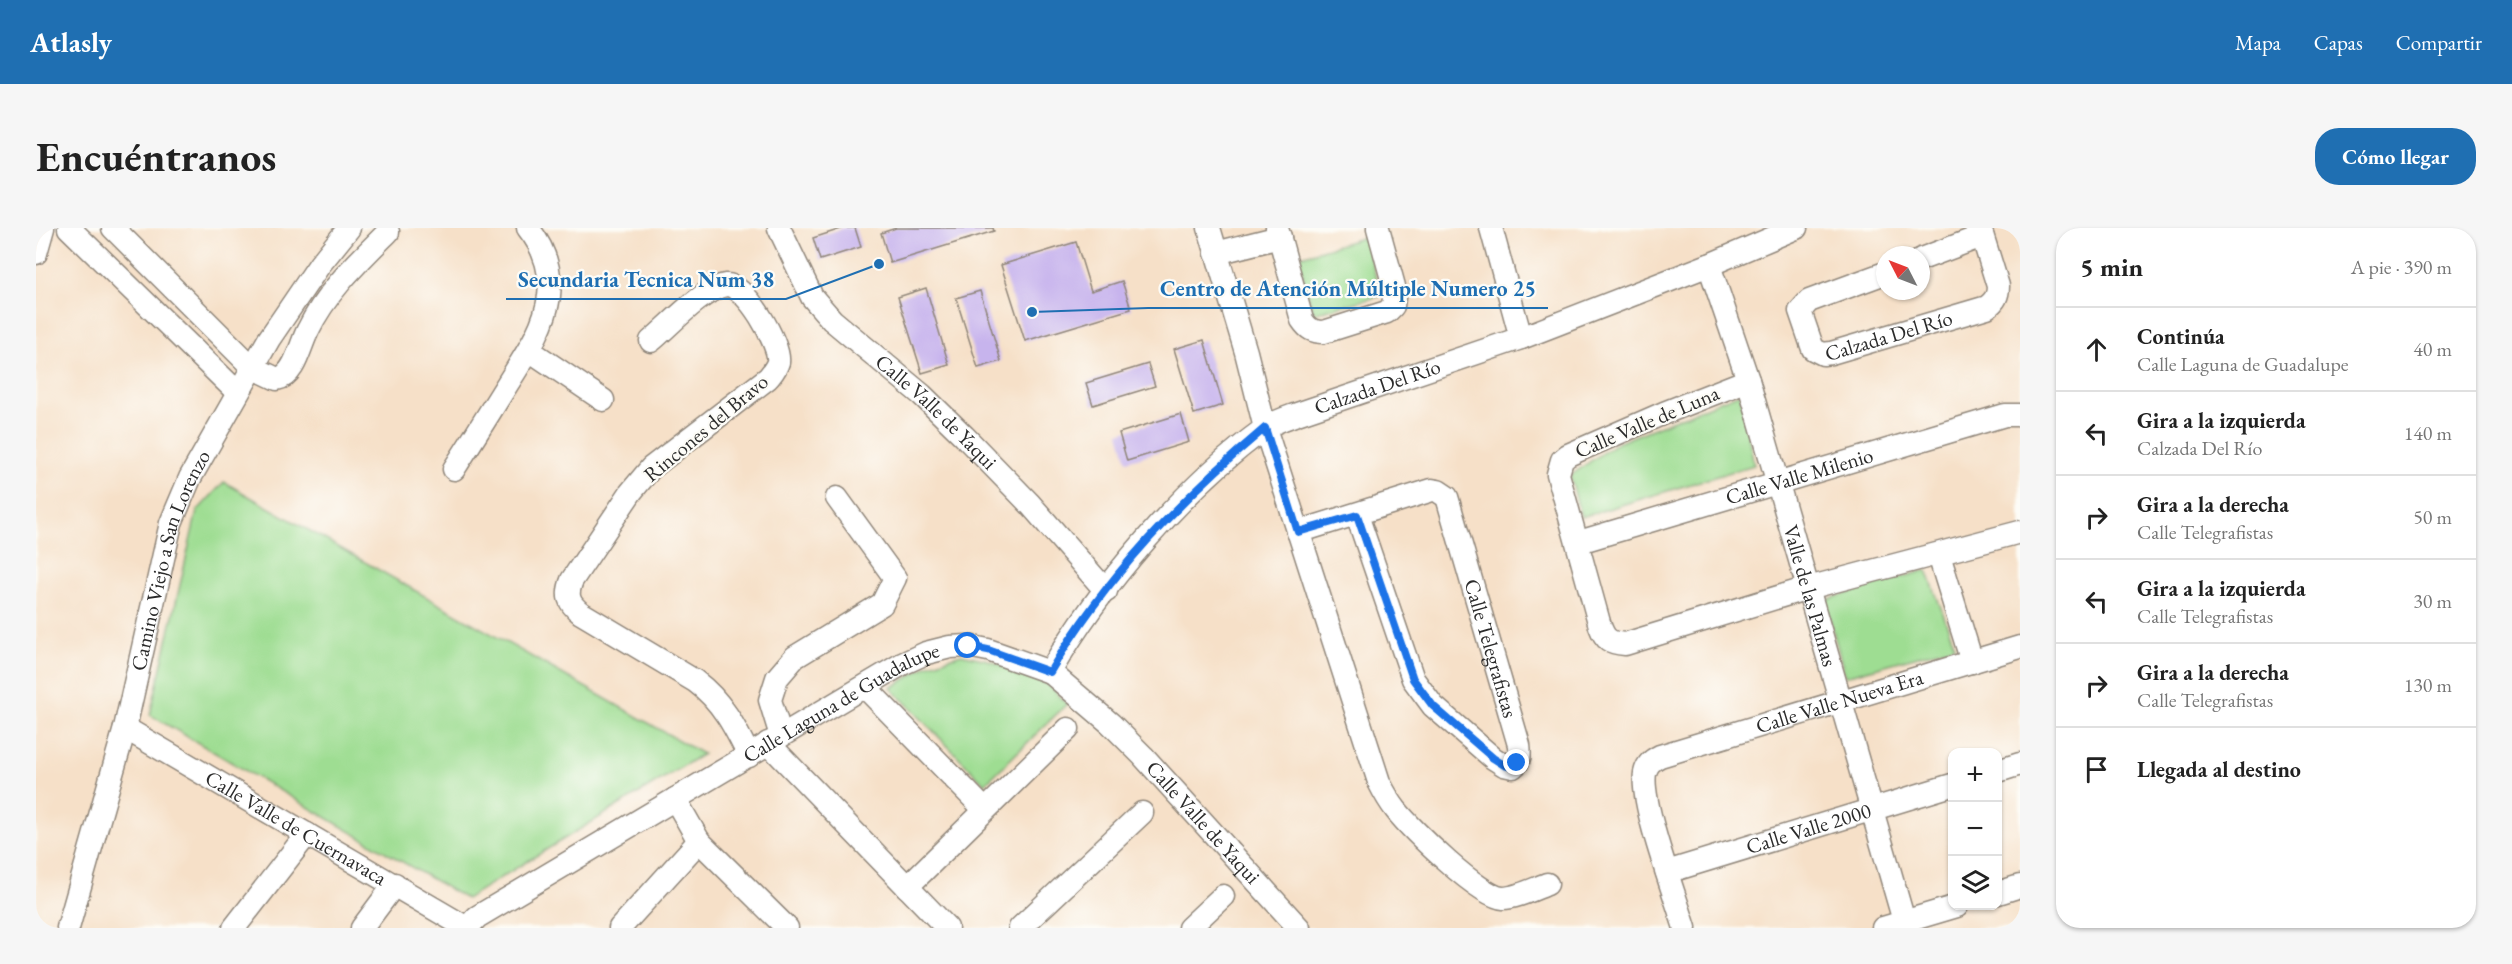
<!DOCTYPE html>
<html lang="es">
<meta charset="utf-8">
<style>
body{margin:0;font-family:"EB Garamond",serif;background:#f6f6f6;color:#222}
.controls{position:absolute;right:18px;bottom:18px;display:grid;overflow:hidden;border-radius:12px;box-shadow:0 2px 4px #0004}
.controls button{width:54px;height:54px;display:grid;place-items:center;padding:0;border:0;border-bottom:2px solid #e0e0e0;background:#fff;color:#222;font:30px sans-serif}
.compass{position:absolute;left:1840px;top:18px;width:54px;height:54px;border-radius:50%;background:#fff;box-shadow:0 2px 4px #0004;rotate:312deg}
.stop{position:absolute;width:18px;height:18px;margin:-14px;border:4px solid #1a73e8;border-radius:50%;background:#fff}
.stop.end{background:#1a73e8;border-color:#fff;box-shadow:0 2px 6px #0008}
.list{margin:0;padding:0;list-style:none}
h2{display:flex;justify-content:space-between;align-items:center;height:78px;margin:0;padding:0 24px;font-size:26px}
h2 small{font-size:20px;font-weight:400;color:#767676}
.list li{display:grid;grid-template-columns:39px 1fr auto;gap:18px;align-items:center;box-sizing:border-box;height:84px;padding:0 24px;border-top:2px solid #e0e0e0}
.list b{display:block;font-size:22px;white-space:nowrap}
.list p{margin:0;font-size:20px;white-space:nowrap;color:#767676}
.list em{font-size:20px;font-style:normal;color:#767676}
.icon{flex:none;width:33px;height:33px;fill:none;stroke:currentColor;stroke-width:2;stroke-linecap:round;stroke-linejoin:round}
.map{position:relative;flex:none;width:1984px;height:700px;overflow:hidden;border-radius:24px}
header{display:flex;align-items:center;gap:36px;box-sizing:border-box;height:84px;padding:0 30px;background:#1f6fb2;color:#fff}
header strong{font-size:28px}
nav{display:flex;gap:33px;margin-inline-start:auto;font-size:21px}
.intro{display:flex;align-items:center;justify-content:space-between;box-sizing:border-box;height:144px;padding:0 36px}
h1{margin:0;font-size:42px}
.button{padding:15px 27px;border-radius:24px;background:#1f6fb2;color:#fff;font-size:21px;font-weight:700}
main{display:flex;gap:36px;padding:0 36px}
aside{flex:1;background:#fff;border-radius:24px;box-shadow:0 2px 4px #0004}
.map>svg:first-child{display:block}
.green{fill:#9edd92;stroke:#64845e;stroke-width:1.5}
.building{fill:#c7b4ed}
.lines{fill:none;stroke-linecap:round;stroke-linejoin:round}
.minor-casing{stroke:#90867a;stroke-width:25}
.minor{stroke:#fff;stroke-width:22}
.route{stroke:#1a73e8;stroke-width:8}
.labels{text-anchor:middle;stroke-width:4.5;stroke-linejoin:round;paint-order:stroke}
.street-label{font-size:21px;fill:#2b2b2b;stroke:#fdfcf7}
.leader{fill:none;stroke:#1f6fb2;stroke-width:2}
.callout-dot{fill:#1f6fb2;stroke:#fdfcf7;stroke-width:2}
.callout-label{font-size:22px;text-anchor:middle;font-weight:bold;fill:#1f6fb2;stroke:#fdfcf7;stroke-width:4.5;stroke-linejoin:round;paint-order:stroke}
</style>
<header>
<strong>Atlasly</strong>
<nav><a>Mapa</a><a>Capas</a><a>Compartir</a></nav>
</header>
<div class="intro"><h1>Encuéntranos</h1><a class="button">Cómo llegar</a></div>
<main>
<div class="map">
<svg width="1984" height="700" viewBox="0 0 1984 700">
<rect width="100%" height="100%" fill="#fdfcf7"/>
<filter id="ink" filterUnits="userSpaceOnUse"><feTurbulence type="fractalNoise" baseFrequency=".0167" numOctaves="2"/><feDisplacementMap in="SourceGraphic" scale="12" xChannelSelector="R" yChannelSelector="G"/><feConvolveMatrix kernelMatrix="1 2 1 2 8 2 1 2 1" color-interpolation-filters="sRGB"/></filter>
<filter id="wash" filterUnits="userSpaceOnUse"><feTurbulence type="fractalNoise" baseFrequency=".008" numOctaves="4" result="noise"/><feDisplacementMap in="SourceGraphic" scale="24" xChannelSelector="R" yChannelSelector="G"/><feGaussianBlur stdDeviation="1.35" result="paint"/><feColorMatrix in="noise" values="0 0 0 0 0 0 0 0 0 0 0 0 0 0 0 0 0 1.4 0 .05"/><feComposite in="paint" operator="in"/></filter>
<g filter="url(#wash)">
<rect width="100%" height="100%" fill="#f6e0c8"/>
<path class="green" d="M1329,9L1345,68L1277,85L1262,29Z
M1704,165L1718,237L1545,289L1534,248L1579,216Z
M188,254L667,526L430,671L114,487L161,283Z
M1891,342L1919,418L1809,448L1789,372Z
M925,426L956,433L1013,457L1031,476L949,556L855,460L892,437Z"/>
<g id="blocks">
<path class="building" d="M808,0H819L825,19L784,32L777,10Z
M860,0H957L958,3L854,35L845,5Z
M1040,14L1055,63L1086,53L1095,81L989,113L965,37Z
M890,60L913,137L886,145L862,69Z
M944,63L965,133L942,140L920,70Z
M1168,112L1187,177L1158,186L1138,121Z
M1112,136L1119,158L1057,177L1050,155Z
M1145,186L1153,214L1091,233L1083,205Z"/>
</g>
</g>
<g filter="url(#ink)">
<use href="#blocks" fill-opacity="0" stroke="#90867a" stroke-width="1.5"/>
<g class="lines">
<defs>
<g id="minor">
<path d="M33,0L201,164"/>
<path d="M77,0L216,139L241,151C259,148 264,117 272,102C290,64 322,34 352,4"/>
<path id="s1" d="M743,0L776,69L796,92L886,167L928,208L994,276L1070,363"/>
<path d="M1173,0L1210,124L1229,200L1343,554C1348,564 1353,573 1360,582C1375,601 1444,669 1467,670C1480,670 1498,661 1511,656"/>
<path d="M1241,0L1266,92C1272,101 1277,104 1288,104L1351,84L1357,78L1359,62L1342,0"/>
<path d="M1455,0L1485,110"/>
<path d="M0,25L7,0"/>
<path d="M1180,25L1244,9"/>
<path d="M1885,31L1946,8"/>
<path id="s2" d="M1673,37L1712,152L1870,700"/>
<path id="s3" d="M1849,45L1773,73L1764,83L1777,121L1787,126L1795,125L1951,79C1959,73 1962,68 1962,58L1944,0"/>
<path d="M615,113C633,98 668,60 690,57C709,55 745,117 742,134C740,141 736,145 732,150L615,240L595,264L536,352C530,367 532,375 545,385L659,453C686,473 699,499 713,528"/>
<path d="M493,122L567,172"/>
<path d="M1712,152L1628,185L1532,227L1526,232L1522,246L1564,398C1569,412 1574,415 1589,416L1772,360L1984,304"/>
<path d="M418,241C436,213 454,184 472,155C488,129 509,100 513,68C516,42 508,20 492,0"/>
<path id="s4" d="M1262,304L1396,262L1402,263L1411,269L1483,517C1484,526 1485,533 1477,539L1468,537L1457,530L1397,478L1377,451L1321,287"/>
<path id="s5" d="M1543,314L1969,187H1984"/>
<path d="M1903,327L1936,434"/>
<path id="s6" d="M1014,444C1063,359 1148,259 1228,201C1237,194 1250,190 1261,186L1485,110L1673,37L1760,0"/>
<path d="M829,459L949,582"/>
<path id="s7" d="M89,500L431,700L441,689L866,436L890,425L914,419L932,418L952,422L1014,444L1075,496L1107,528L1263,700"/>
<path d="M745,508L734,472L741,450L759,429L846,376L859,350L801,270"/>
<path d="M732,515L911,700"/>
<path d="M1962,543L1984,536"/>
<path d="M639,571L663,613L751,700"/>
<path id="s8" d="M1631,644L1916,557"/>
<path d="M871,659L1032,501"/>
<path d="M1962,665L1984,658"/>
<path id="s9" d="M32,700L89,500L135,295L154,250L233,111L284,36L313,0"/>
<path d="M198,700L271,606"/>
<path d="M326,700L359,656"/>
<path d="M584,700L663,613"/>
<path d="M984,700L1106,585"/>
<path d="M1153,700L1187,668"/>
<path id="s10" d="M1649,700C1639,667 1604,575 1609,545C1611,536 1616,532 1624,528L1984,419"/>
<path d="M1847,700L1921,678"/>
</g>
</defs>
<use href="#minor" class="minor-casing"/>
<use href="#minor" class="minor"/>
</g>
</g>
<g class="lines" filter="url(#ink)">
<path class="route" d="M932,418L952,422L1014,444C1069,349 1146,270 1229,200L1262,304L1321,287L1377,451L1397,478L1457,530L1468,537L1477,539L1481,535"/>
</g>
<g class="labels">
<g class="street-label">
<text dy="7" stroke="none"><textPath href="#s3" startOffset="214">Calzada Del Río</textPath></text>
<text dy="7" stroke="none"><textPath href="#s6" startOffset="447">Calzada Del Río</textPath></text>
<text dy="7" stroke="none"><textPath href="#s1" startOffset="246">Calle Valle de Yaqui</textPath></text>
<text transform="translate(1611 194) rotate(-23)" y="7">Calle Valle de Luna</text>
<text transform="translate(670 200) rotate(-40)" y="7">Rincones del Bravo</text>
<text dy="7" stroke="none"><textPath href="#s5" startOffset="230">Calle Valle Milenio</textPath></text>
<text dy="7" stroke="none"><textPath href="#s9" startOffset="382">Camino Viejo a San Lorenzo</textPath></text>
<text dy="7" stroke="none"><textPath href="#s2" startOffset="346">Valle de las Palmas</textPath></text>
<text dy="7" stroke="none"><textPath href="#s4" startOffset="315">Calle Telegrafistas</textPath></text>
<text dy="7" stroke="none"><textPath href="#s10" startOffset="372">Calle Valle Nueva Era</textPath></text>
<text dy="7" stroke="none"><textPath href="#s7" startOffset="834">Calle Laguna de Guadalupe</textPath></text>
<text dy="7" stroke="none"><textPath href="#s7" startOffset="1276">Calle Valle de Yaqui</textPath></text>
<text dy="7" stroke="none"><textPath href="#s7" startOffset="198">Calle Valle de Cuernavaca</textPath></text>
<text dy="7" stroke="none"><textPath href="#s8" startOffset="148">Calle Valle 2000</textPath></text>
</g>
</g>
<path class="leader" d="M843 36L750 71H470M996 84L1112 80H1512"/>
<g class="callout-dot">
<circle cx="843" cy="36" r="6"/>
<circle cx="996" cy="84" r="6"/>
</g>
<g class="callout-label">
<text x="610" y="59">Secundaria Tecnica Num 38</text>
<text x="1312" y="68">Centro de Atención Múltiple Numero 25</text>
</g>
</svg>
<div class="controls">
<button>+</button>
<button>−</button>
<button><svg class="icon" aria-label="layers" viewBox="0 0 24 24"><path d="M12 4l9 5-9 5-9-5zM3 14l9 5 9-5"/></svg></button>
</div>
<svg class="compass" viewBox="-18 -18 36 36"><path d="M0-13l5 13h-10z" fill="#e53935"/><path d="M0 13l5-13h-10z" fill="#767676"/></svg>
<div class="stop" style="left:932px;top:418px"></div>
<div class="stop end" style="left:1481px;top:535px"></div>
</div>
<aside>
<h2>5 min<small>A pie · 390 m</small></h2>
<ul class="list">
<li><svg class="icon" aria-label="ahead" viewBox="0 0 24 24"><path d="M12 20V5M6 11l6-6 6 6"/></svg><div><b>Continúa</b><p>Calle Laguna de Guadalupe</p></div><em>40 m</em></li>
<li><svg class="icon" aria-label="left" viewBox="0 0 24 24"><path d="M17 20v-9H6M10 6l-5 5 5 5"/></svg><div><b>Gira a la izquierda</b><p>Calzada Del Río</p></div><em>140 m</em></li>
<li><svg class="icon" aria-label="right" viewBox="0 0 24 24"><path d="M7 20v-9h11M14 6l5 5-5 5"/></svg><div><b>Gira a la derecha</b><p>Calle Telegrafistas</p></div><em>50 m</em></li>
<li><svg class="icon" aria-label="left" viewBox="0 0 24 24"><path d="M17 20v-9H6M10 6l-5 5 5 5"/></svg><div><b>Gira a la izquierda</b><p>Calle Telegrafistas</p></div><em>30 m</em></li>
<li><svg class="icon" aria-label="right" viewBox="0 0 24 24"><path d="M7 20v-9h11M14 6l5 5-5 5"/></svg><div><b>Gira a la derecha</b><p>Calle Telegrafistas</p></div><em>130 m</em></li>
<li><svg class="icon" aria-label="arrive" viewBox="0 0 24 24"><path d="M6 21V4h12l-3 4 3 4H6"/></svg><div><b>Llegada al destino</b></div></li>
</ul>
</aside>
</main>
